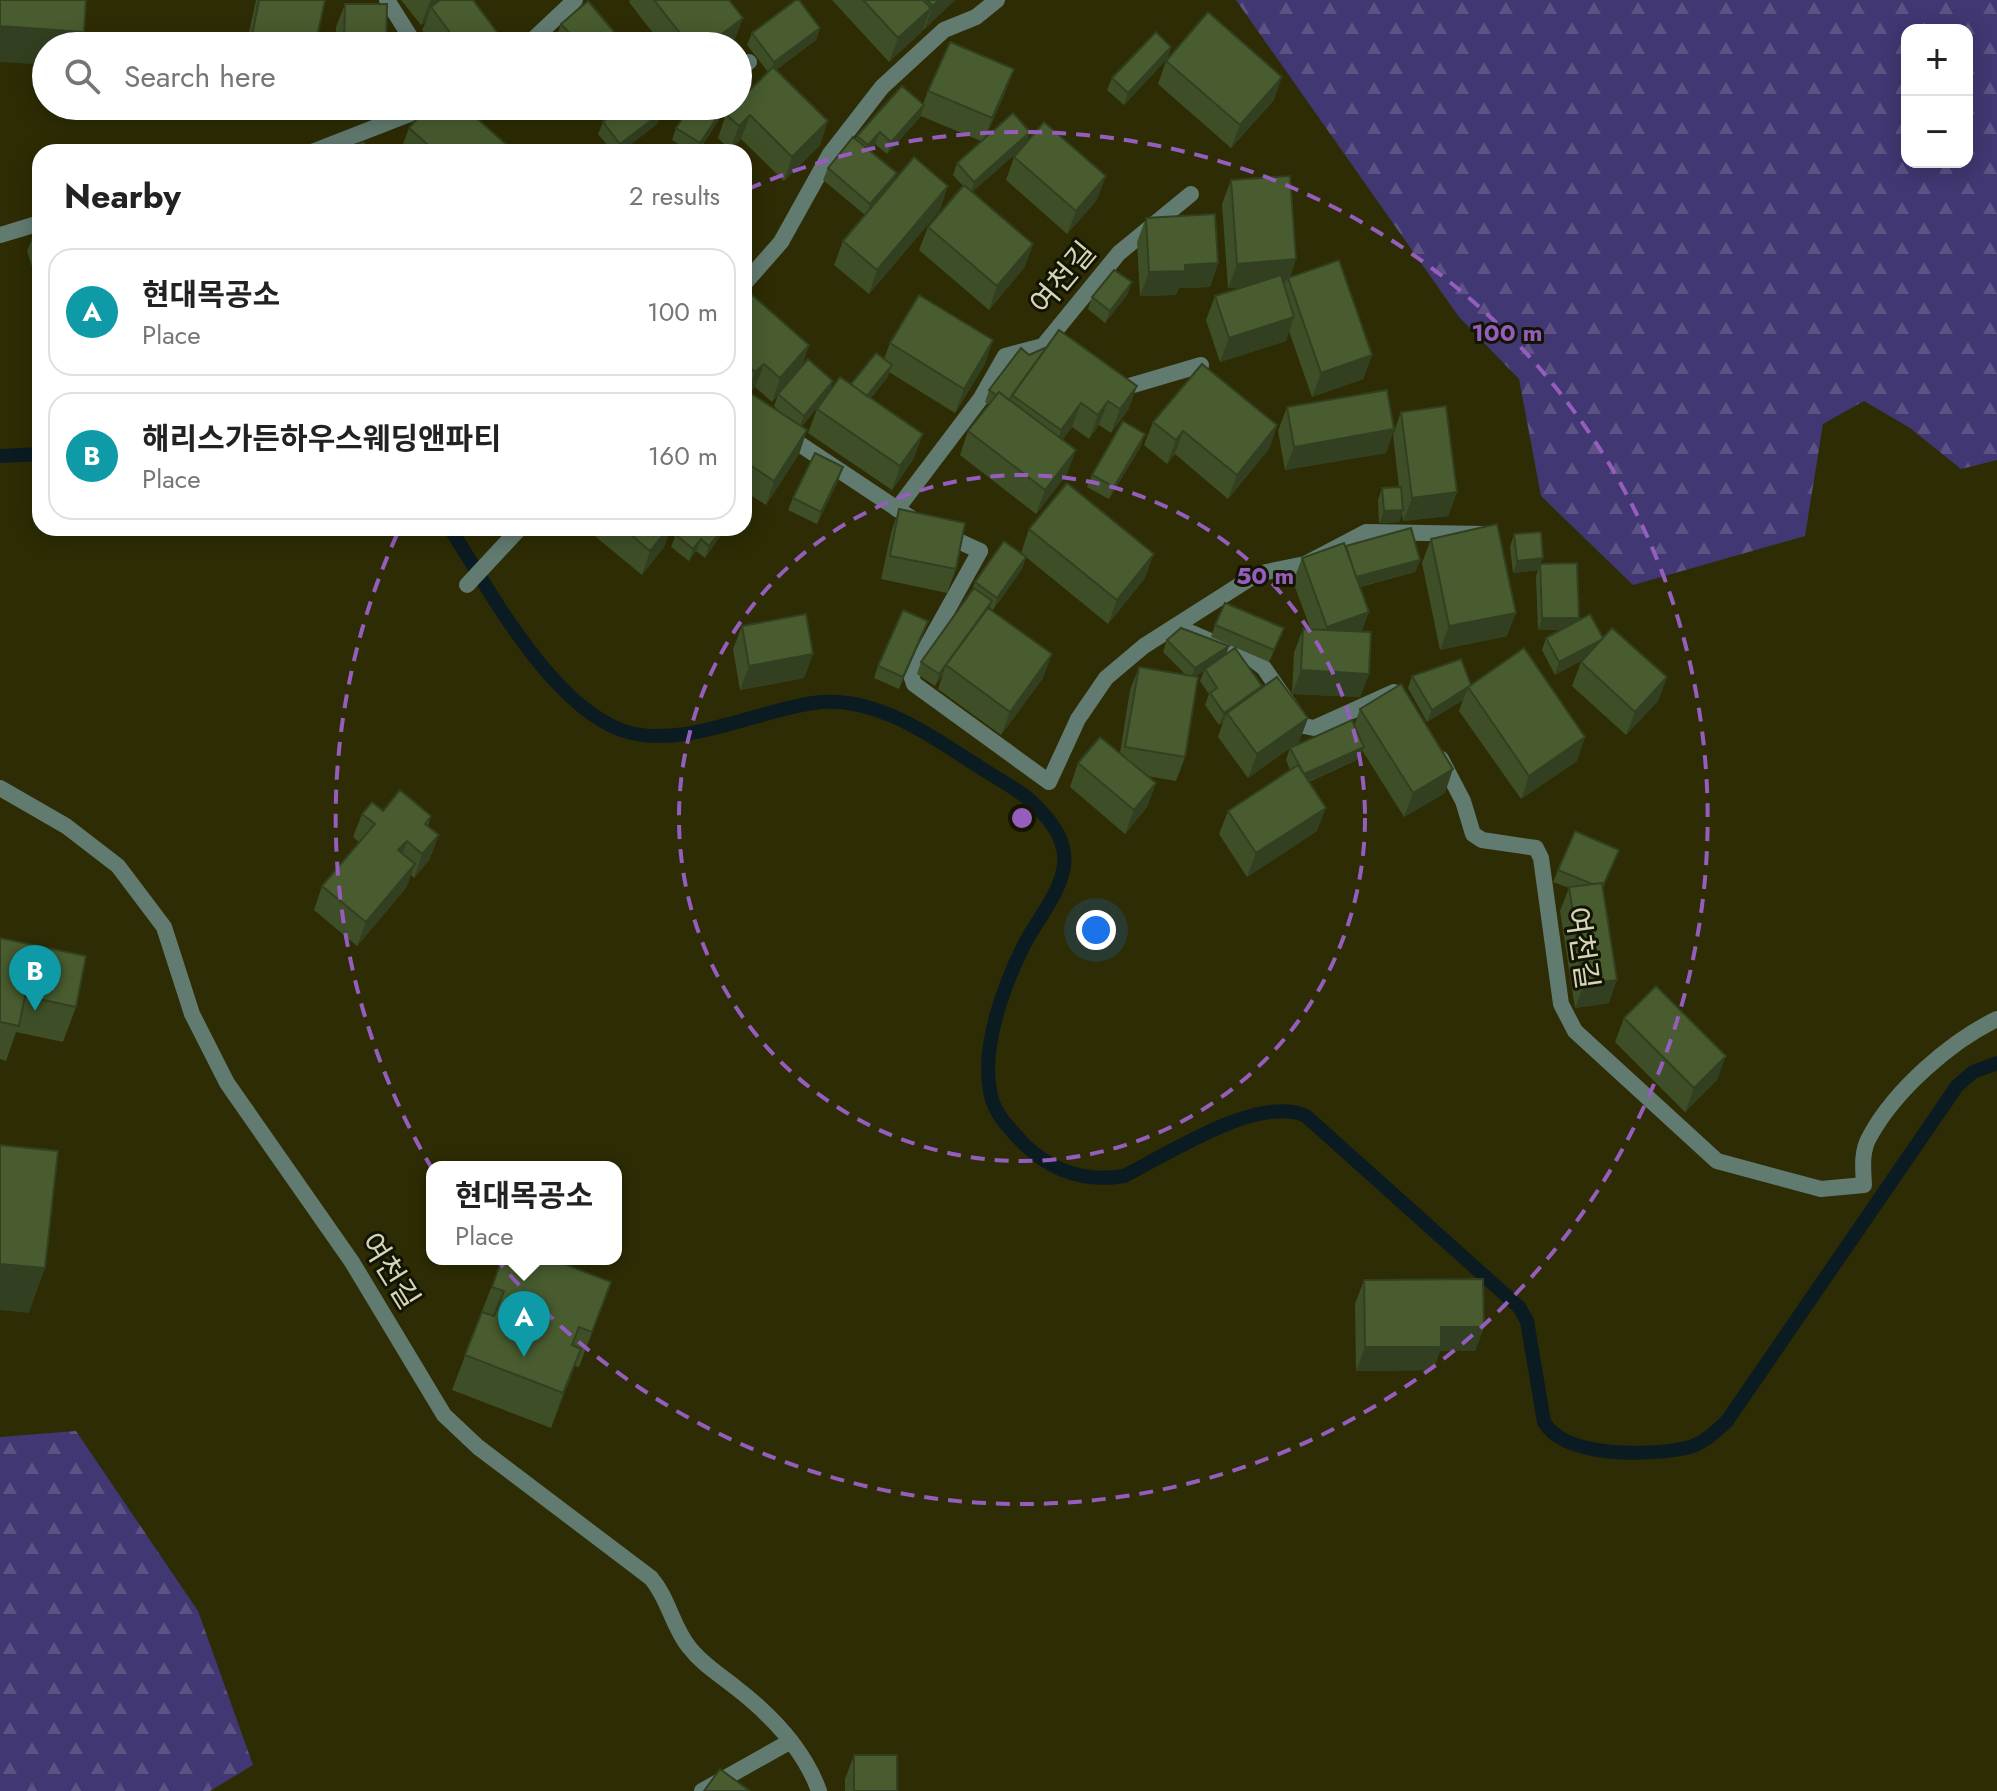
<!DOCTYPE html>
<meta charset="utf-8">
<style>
body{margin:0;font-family:Jost,"Noto Sans KR",sans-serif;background:#f2f2f2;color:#222}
.controls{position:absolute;right:24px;top:24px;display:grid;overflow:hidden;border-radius:16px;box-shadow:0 4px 20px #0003}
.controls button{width:72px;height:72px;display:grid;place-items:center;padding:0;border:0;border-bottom:2px solid #e0e0e0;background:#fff;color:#222;font:40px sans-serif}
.you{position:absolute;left:1096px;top:930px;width:28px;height:28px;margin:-20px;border:6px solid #fff;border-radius:50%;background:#1a73e8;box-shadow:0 0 0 12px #1a73e833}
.badge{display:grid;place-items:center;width:52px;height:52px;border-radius:50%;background:#646083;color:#fff;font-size:26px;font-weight:700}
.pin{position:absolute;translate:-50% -66px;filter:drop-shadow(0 2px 4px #0008)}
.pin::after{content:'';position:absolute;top:42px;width:28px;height:24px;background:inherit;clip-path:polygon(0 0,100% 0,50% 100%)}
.popup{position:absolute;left:426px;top:1161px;width:196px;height:104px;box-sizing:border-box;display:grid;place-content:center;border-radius:16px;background:#fff;filter:drop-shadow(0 2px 6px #0005);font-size:26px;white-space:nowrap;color:#767676}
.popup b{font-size:30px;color:#222}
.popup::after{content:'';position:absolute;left:50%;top:100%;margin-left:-16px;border:16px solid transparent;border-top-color:#fff}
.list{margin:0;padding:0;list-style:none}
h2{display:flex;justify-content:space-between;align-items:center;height:104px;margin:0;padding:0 32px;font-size:34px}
h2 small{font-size:26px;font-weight:400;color:#767676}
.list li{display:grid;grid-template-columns:52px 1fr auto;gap:24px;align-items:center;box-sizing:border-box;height:128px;margin:0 16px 16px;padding:0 16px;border:2px solid #e0e0e0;border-radius:24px}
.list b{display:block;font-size:30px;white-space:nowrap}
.list p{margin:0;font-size:26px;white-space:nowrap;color:#767676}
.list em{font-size:26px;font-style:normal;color:#767676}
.icon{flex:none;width:44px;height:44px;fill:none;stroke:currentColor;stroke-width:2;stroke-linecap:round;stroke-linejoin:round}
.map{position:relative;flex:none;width:1997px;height:1791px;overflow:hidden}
.search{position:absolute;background:#fff;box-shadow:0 4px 20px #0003;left:32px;top:32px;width:720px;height:88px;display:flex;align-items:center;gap:20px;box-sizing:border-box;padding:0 28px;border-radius:44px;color:#767676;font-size:30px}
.panel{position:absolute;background:#fff;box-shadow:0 4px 20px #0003;left:32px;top:144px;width:720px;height:392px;border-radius:24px}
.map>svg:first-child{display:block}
.forest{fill:url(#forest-firs);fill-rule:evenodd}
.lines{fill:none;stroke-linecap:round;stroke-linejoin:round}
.stream{stroke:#0b1b22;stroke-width:14}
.service{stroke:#627b71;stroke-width:16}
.minor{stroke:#627b71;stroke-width:16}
.wall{fill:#3e4f28;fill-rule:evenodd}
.shaded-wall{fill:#324021}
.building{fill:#485c2f;stroke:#324021;stroke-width:2}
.ring{fill:none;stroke:#955ebd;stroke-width:4;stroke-dasharray:14 10}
.labels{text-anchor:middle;stroke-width:6;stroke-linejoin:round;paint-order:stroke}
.street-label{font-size:30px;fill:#d3d4b9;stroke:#141402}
.centre{fill:#955ebd;stroke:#141402;stroke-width:4}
.ring-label{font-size:24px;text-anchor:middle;font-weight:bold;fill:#955ebd;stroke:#141402;stroke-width:6;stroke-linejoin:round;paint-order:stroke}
</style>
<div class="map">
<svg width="1997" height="1791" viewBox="0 0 1997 1791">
<defs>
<pattern id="forest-firs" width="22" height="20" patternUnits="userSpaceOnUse" patternTransform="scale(2)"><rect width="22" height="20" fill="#413772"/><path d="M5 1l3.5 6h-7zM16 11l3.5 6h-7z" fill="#5c5384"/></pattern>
</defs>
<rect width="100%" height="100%" fill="#2d2c04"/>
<path class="forest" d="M1236,0H1997V460L1961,469L1910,428L1864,401L1823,424L1805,536L1633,585L1541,496L1519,379L1459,317ZM1907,30H1967V162H1907Z
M76,1431L198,1611L253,1765L210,1791H0V1437Z"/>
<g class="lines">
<path class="stream" d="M0,456L40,454
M450,528C489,590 551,706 624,731C680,750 756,711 813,703C874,694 929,735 978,766C997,779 1021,790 1037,807C1054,824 1069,845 1063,871C1057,898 1036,921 1024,945C1003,987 980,1049 991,1096C995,1115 1012,1131 1025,1145C1053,1172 1087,1182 1124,1176C1169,1154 1258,1094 1306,1116L1519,1307L1527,1321L1544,1422C1565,1458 1648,1456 1686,1448C1702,1445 1715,1432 1727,1421L1957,1086L1973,1072L1997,1063"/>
<path class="service" d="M526,46L575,0
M738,67L749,62
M663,106H668
M744,284L781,242L830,154L882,87L944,30L976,17L997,0
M1116,390L1201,365
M897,509L981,398L1005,356L1043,346L1119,253L1191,194
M980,551L911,675L914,684L1049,782L1078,719L1106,678L1144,646L1257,574L1305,564L1366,532L1484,534
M467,585L520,528
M1176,626L1254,660L1264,668L1304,726L1314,728L1394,692
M1441,759L1463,801L1473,834L1482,840L1536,848L1541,858L1561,1004L1575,1031L1717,1161L1821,1189L1864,1185C1863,1168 1861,1151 1870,1136C1895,1090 1951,1041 1997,1019
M0,788L66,826L118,866L164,927L192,1014L227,1083L352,1262L444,1415L478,1447L651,1578C669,1599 672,1626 689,1647C702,1664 719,1674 735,1687C770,1714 804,1749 819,1791
M702,1791L791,1741"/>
<path class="minor" d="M387,0L416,46
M312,152L430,106
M0,235L40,223
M786,435L917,522
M941,533L980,551"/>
</g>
<path class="wall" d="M256,0H325L315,46H246Z
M401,0H473L502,39L499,46H434L422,30L426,22L421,25Z
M630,0H729L734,42L729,46H663L629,2Z
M832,0H955L889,62Z
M345,4L386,46H336V27Z
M561,24L626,46H553Z
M820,28L816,40L776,70L820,145L784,181L741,139L730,150L718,138L726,114L768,72L747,45L752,33Z
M1171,47L1167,59L1124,105L1107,90L1112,78Z
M1166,61L1274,100L1231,148L1158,84Z
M928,91L1005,93L985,138L1030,132L1026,143L1097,200L1067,234L1006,180L1014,157L1021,148L972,192L1033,244L1024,268L989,310L919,250L928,227L963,186L953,175L957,163L981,141L921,116L887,154L875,144L870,150L897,173L894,180L940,210L869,294L834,265L843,241L865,215L823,180L828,168L856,139L857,136L923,104Z
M269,106H300L297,112Z
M604,106H657L662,112L657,124L621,152H613L598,134L603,122L612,115Z
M728,106L698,152H691L672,140L676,128Z
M409,128L507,152H400Z
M1231,180L1290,277L1372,355L1363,379L1312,397L1289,331L1286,341L1220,362L1206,320L1215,296L1244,287L1228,288L1222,204Z
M1146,218L1218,263L1210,287L1179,288L1176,295L1140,296L1137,242Z
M40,236V284L38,285L27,251L32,239Z
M1132,282L1127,295L1105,323L1088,309L1092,297Z
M744,288L809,345L801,367L830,390L851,384L884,359L890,343L985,364L955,413L889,372L887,378L871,398L914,458L892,490L808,433L817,409L823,401L802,426L807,430L799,454L766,505L744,491ZM755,387L772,402L778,395L774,406L782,414L750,393Z
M1029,355L1137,386L1128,410L1111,433L1099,425L1089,439L1072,427L1062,440L1067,474L1036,514L960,455L968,431L989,405L985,402L989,390Z
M1287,407L1394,429L1386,453L1285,470L1278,431Z
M1401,412L1457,492L1448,516L1403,521L1402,513L1399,522L1379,523L1378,500L1382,488L1399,487L1393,435Z
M1153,422L1277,425L1269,449L1228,499L1175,454L1167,464L1144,445Z
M1141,446L1109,499L1087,487L1092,475Z
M839,479L817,524L788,510L793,498Z
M899,509L956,569L947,593L881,579L891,533Z
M493,528H506L498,534Z
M585,528H671L664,547L642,575Z
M672,528H726L705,558L696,551L689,561L671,547L675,537L671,533Z
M1029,529L1145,578L1108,624L1021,553Z
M1514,534L1541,564L1578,621L1667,677L1658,701L1626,735L1572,686L1581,662L1584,659L1555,675L1542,650L1546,638L1562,630H1538L1536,576L1538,570L1513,573L1510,547Z
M1431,539L1507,636L1440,650L1422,563Z
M1346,547L1420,560L1415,572L1360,587L1362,632L1369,674L1360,697L1292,694L1294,653L1303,629L1311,630L1293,582L1302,558Z
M1026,557L1022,569L993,610L989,607V608L1043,678L1001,735L938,689L943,674L935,686L917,674L921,662L972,590L975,582Z
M928,621L899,689L874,678L878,666Z
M1215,625L1279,640L1269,662L1211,637Z
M742,626L813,654L804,678L740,690L733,649Z
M1167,640L1226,655L1261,688L1308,718L1299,742L1291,748L1354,726L1360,709L1445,793L1404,817L1362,750L1359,759L1309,782L1317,831L1247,877L1219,834L1228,811L1290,770L1286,760L1290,748L1248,778L1218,737L1223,722L1219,725L1205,705L1209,694L1200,681L1204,671L1196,676L1185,757L1176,781L1147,776L1156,783L1147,807L1125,834L1070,787L1078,763L1120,753L1130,690L1139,667L1185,674L1163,652Z
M1412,676L1471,685L1577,761L1521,799L1459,711L1463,700L1427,722L1408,688Z
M383,811L431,816L428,826L430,859L414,878L411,875L406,888L357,946L314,910L322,886L359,842L353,837L362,814Z
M1614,862L1603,888L1609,1003L1575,1008L1560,911L1569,888L1553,882L1558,870Z
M0,938L76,1007L63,1042L16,1032L6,1061L0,1059Z
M1624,1018L1717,1080L1685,1112L1615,1042Z
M502,1259L598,1317L579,1367L575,1366L551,1428L452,1390Z
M1364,1280L1484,1327L1475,1351H1440L1433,1370L1356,1371L1355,1304Z
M854,1755L897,1791H845V1779Z"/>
<path class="shaded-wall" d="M432,0H454L431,7L426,22L421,25L430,1Z
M939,0H955L924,30L933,6Z
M931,8L922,32L889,62L898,38Z
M743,18L734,42L729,46H706Z
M0,26L84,32L79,46H46V65L0,62Z
M820,28L816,40L769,75L774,62Z
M502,39L499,46H491Z
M1171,47L1167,59L1124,105L1128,93Z
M1014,69L1005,93L983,142L992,118Z
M1282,77L1274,100L1231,148L1240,125Z
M924,105L920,117L887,154L891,142Z
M616,106H623L612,116Z
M725,106H728L697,152L700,143Z
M662,112L657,124L621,152H617L620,144Z
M750,115L741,139L730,150L739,126Z
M828,121L820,145L784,181L792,157Z
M880,132L875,144L864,158L868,145Z
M1030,132L1026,145L970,194L974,182Z
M897,173L892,185L866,216L870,204Z
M1106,176L1097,200L1067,234L1076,211Z
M948,186L940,210L869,294L877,270Z
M1033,244L1024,268L989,310L997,286Z
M1296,259L1289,281L1288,278L1285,283L1228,288L1237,264Z
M1218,263L1210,287L1179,288L1176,295L1140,296L1149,272L1185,265Z
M1132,282L1127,295L1105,323L1110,311Z
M1294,317L1286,341L1220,362L1229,338Z
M993,340L985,364L955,413L964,389Z
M809,345L801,369L772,402L780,378Z
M1372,355L1363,379L1312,397L1321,373Z
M764,364L755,387L747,396L755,372Z
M892,365L887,378L860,412L864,400Z
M833,381L829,394L799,429L804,416Z
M1137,386L1128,410L1111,433L1120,409Z
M1108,401L1099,425L1089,439L1098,415Z
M1081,403L1072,427L1053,454L1061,430Z
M1277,425L1269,449L1228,499L1237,475Z
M1394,429L1386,453L1285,470L1294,447Z
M807,430L799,454L766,505L774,481Z
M1183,431L1175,454L1167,464L1176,440Z
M923,434L914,458L892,490L900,466Z
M1145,434L1141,446L1109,499L1114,487Z
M1076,450L1067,474L1036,514L1045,490Z
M843,467L839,479L817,524L821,512Z
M1457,492L1448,516L1403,521L1412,498Z
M1403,510L1399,522L1379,523L1384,511Z
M669,528H671L664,547L642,575L650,551Z
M723,528H726L705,558L709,546Z
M701,539L696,551L689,561L693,549Z
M1154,554L1145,578L1108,624L1117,600Z
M1026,557L1022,569L993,610L997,598Z
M1543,558L1538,570L1513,573L1517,561Z
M1420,560L1415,572L1350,589L1355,577Z
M992,601L987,613L946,665L943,674L935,686L939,674Z
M1369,612L1360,636L1318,651L1327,627Z
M1516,613L1507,636L1440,650L1449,626Z
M1542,618H1579L1575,630H1538Z
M928,621L924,633L899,689L903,677Z
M1604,639L1599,651L1555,675L1559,662Z
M1229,646L1225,658L1190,680L1195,668Z
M813,654L804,678L740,690L749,666Z
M1052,654L1043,678L1001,735L1010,712Z
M1301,670L1369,674L1360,697L1292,694Z
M1667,677L1658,701L1626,735L1635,712Z
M1262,686L1257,698L1227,713L1223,722L1219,725L1224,713Z
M1468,688L1463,700L1427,722L1432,710Z
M1308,718L1299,742L1248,778L1257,754Z
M1585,737L1577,761L1521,799L1529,776Z
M1364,747L1359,759L1298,786L1303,774Z
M1453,769L1445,793L1404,817L1413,793Z
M1156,783L1147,807L1125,834L1134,810Z
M1326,808L1317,831L1247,877L1256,853Z
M439,835L430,859L414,878L422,854Z
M407,841L399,865L398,850Z
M415,864L406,888L357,946L366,922Z
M1617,980L1609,1003L1575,1008L1584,984Z
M1726,1056L1717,1080L1685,1112L1694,1088Z
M0,1264L45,1268L29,1313L0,1310Z
M1441,1327H1484L1475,1351H1440L1433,1370L1356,1371L1365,1347Z
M581,1349L568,1384L551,1428L563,1393Z"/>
<path class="building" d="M0,0H86L84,32L0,26Z
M259,0H325L315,46H250Z
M440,0H473L502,39L491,46H460L431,7Z
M654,0H729L743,18L706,46H690Z
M796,0H799L820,28L774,62L752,33Z
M863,0H923L931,8L898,38Z
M927,0H939L933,6Z
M588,1L626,46H581L561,24Z
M345,4H387L386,46H344Z
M1208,12L1282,77L1240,125L1166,61Z
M1156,32L1171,47L1128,93L1112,78Z
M950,42L1014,69L992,118L928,91Z
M773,67L828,121L792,157L750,115L739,126L726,114L734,106H738V102Z
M902,86L924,105L891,142L880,132L868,145L857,136Z
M428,106H463L509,147L505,152H436L409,128Z
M623,106H657L662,112L620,144L603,122Z
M691,106H725L700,143L676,128Z
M1013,113L1030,132L974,182L957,163Z
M1044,122L1106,176L1076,211L1014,157Z
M853,137L897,173L870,204L828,168Z
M363,142L374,152H333Z
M914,157L948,186L877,270L843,241Z
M1290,176L1296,259L1237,264L1231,180Z
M964,185L1033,244L997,286L928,227Z
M1215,214L1218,263L1185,265V271L1149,272L1146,218Z
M40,236V265L32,239Z
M1339,260L1372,355L1321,373L1288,278Z
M1114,270L1132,282L1110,311L1092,297Z
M1281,275L1294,317L1229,338L1215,296Z
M744,288L809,345L780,378L764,364L755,372L744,362Z
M919,295L993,340L964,389L890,343Z
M1059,330L1137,386L1120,409L1108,401L1098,415L1081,403L1061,430L1012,395Z
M1047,347L1009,400L999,392L996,395L989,390L1021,348L1029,355Z
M876,353L892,365L867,396L851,384Z
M808,359L833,381L804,416L778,394Z
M1202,364L1277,425L1237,475L1183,431L1176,440L1153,422Z
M840,377L923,434L900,466L817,409Z
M744,389L807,430L774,481L744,461Z
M1387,390L1394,429L1294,447L1287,407Z
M999,392L1076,450L1045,490L968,431Z
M1446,406L1457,492L1412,498L1401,412Z
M1123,421L1145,434L1114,487L1092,475Z
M815,453L843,467L821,512L793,498Z
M1067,483L1154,554L1117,600L1029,529Z
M1401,487L1403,510L1384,511L1382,488Z
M899,509L965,523L956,569L890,556Z
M1497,524L1516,613L1449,626L1431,539Z
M623,528H669L650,551Z
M682,528H723L709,546L701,539L693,549L676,535Z
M1411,528L1420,560L1356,577L1346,546Z
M1541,532L1543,558L1517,561L1514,534Z
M1004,541L1026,557L997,598L975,582Z
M1344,543L1369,612L1327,627L1302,558Z
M1577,563L1579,618H1542L1540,564Z
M974,588L992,601L939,674L921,662Z
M1225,603L1284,628L1274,650L1215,625Z
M988,608L1052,654L1010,712L946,665Z
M903,610L928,621L903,677L878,666Z
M806,614L813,654L749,666L742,626Z
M1590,614L1603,638L1601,640L1559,662L1546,638Z
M1181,628L1229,646L1195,668L1167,640Z
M1612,628L1667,677L1635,712L1581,662Z
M1303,629L1371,632L1369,674L1301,670Z
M1235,648L1262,686L1224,713L1210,693L1217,688L1205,669Z
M1524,648L1585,737L1529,776L1468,687Z
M1461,659L1471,685L1432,710L1412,676Z
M1139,667L1198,677L1185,757L1125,747Z
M1277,677L1308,718L1257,754L1227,713Z
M1401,684L1453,769L1413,793L1360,709Z
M1352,720L1364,747L1304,774L1290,748Z
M1100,737L1156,783L1134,810L1078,763Z
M1298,765L1326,808L1256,853L1228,811Z
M400,790L431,816L425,824L439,835L422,854L407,841L398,850L415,864L366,922L322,886L375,824L362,814L372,802L383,811Z
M1575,831L1619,850L1603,886L1602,883L1592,884L1558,870Z
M1602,883L1617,980L1584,984L1569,887Z
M0,938L86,956L76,1007L25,996L19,1026L0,1022Z
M1656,986L1726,1056L1694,1088L1624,1018Z
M0,1145L58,1151L45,1268L0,1264Z
M502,1259H551L611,1282L592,1332L579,1327L572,1345L581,1349L563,1393L465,1355L482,1312L494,1316L504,1291L492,1287Z
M1483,1279L1484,1327H1441V1347H1365L1364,1280Z
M854,1755H897V1791H854Z
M720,1769L750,1791H704Z"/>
<g class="ring">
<circle cx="1022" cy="818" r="343"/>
<path d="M748 189A686 686 0 1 1 400 528"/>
</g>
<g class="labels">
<g class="street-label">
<text transform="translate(1063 278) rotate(-50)" y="10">여천길</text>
<text transform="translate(1582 948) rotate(82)" y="10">여천길</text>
<text transform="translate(390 1271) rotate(58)" y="10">여천길</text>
</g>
</g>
<circle cx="1022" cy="818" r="12" class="centre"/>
<g class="ring-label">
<text x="1507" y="341">100 m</text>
<text x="1265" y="584">50 m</text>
</g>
</svg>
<div class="controls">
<button>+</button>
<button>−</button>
</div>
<div class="you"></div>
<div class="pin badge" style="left:524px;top:1357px;background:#0f9aa8">A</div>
<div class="popup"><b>현대목공소</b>Place</div>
<div class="pin badge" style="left:35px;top:1011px;background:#0f9aa8">B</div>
<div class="search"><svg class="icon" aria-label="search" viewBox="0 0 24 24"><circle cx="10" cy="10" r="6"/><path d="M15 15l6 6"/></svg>Search here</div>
<section class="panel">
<h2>Nearby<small>2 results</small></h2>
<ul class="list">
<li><span class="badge" style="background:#0f9aa8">A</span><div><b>현대목공소</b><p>Place</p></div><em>100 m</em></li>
<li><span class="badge" style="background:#0f9aa8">B</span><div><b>해리스가든하우스웨딩앤파티</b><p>Place</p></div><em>160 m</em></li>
</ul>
</section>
</div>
